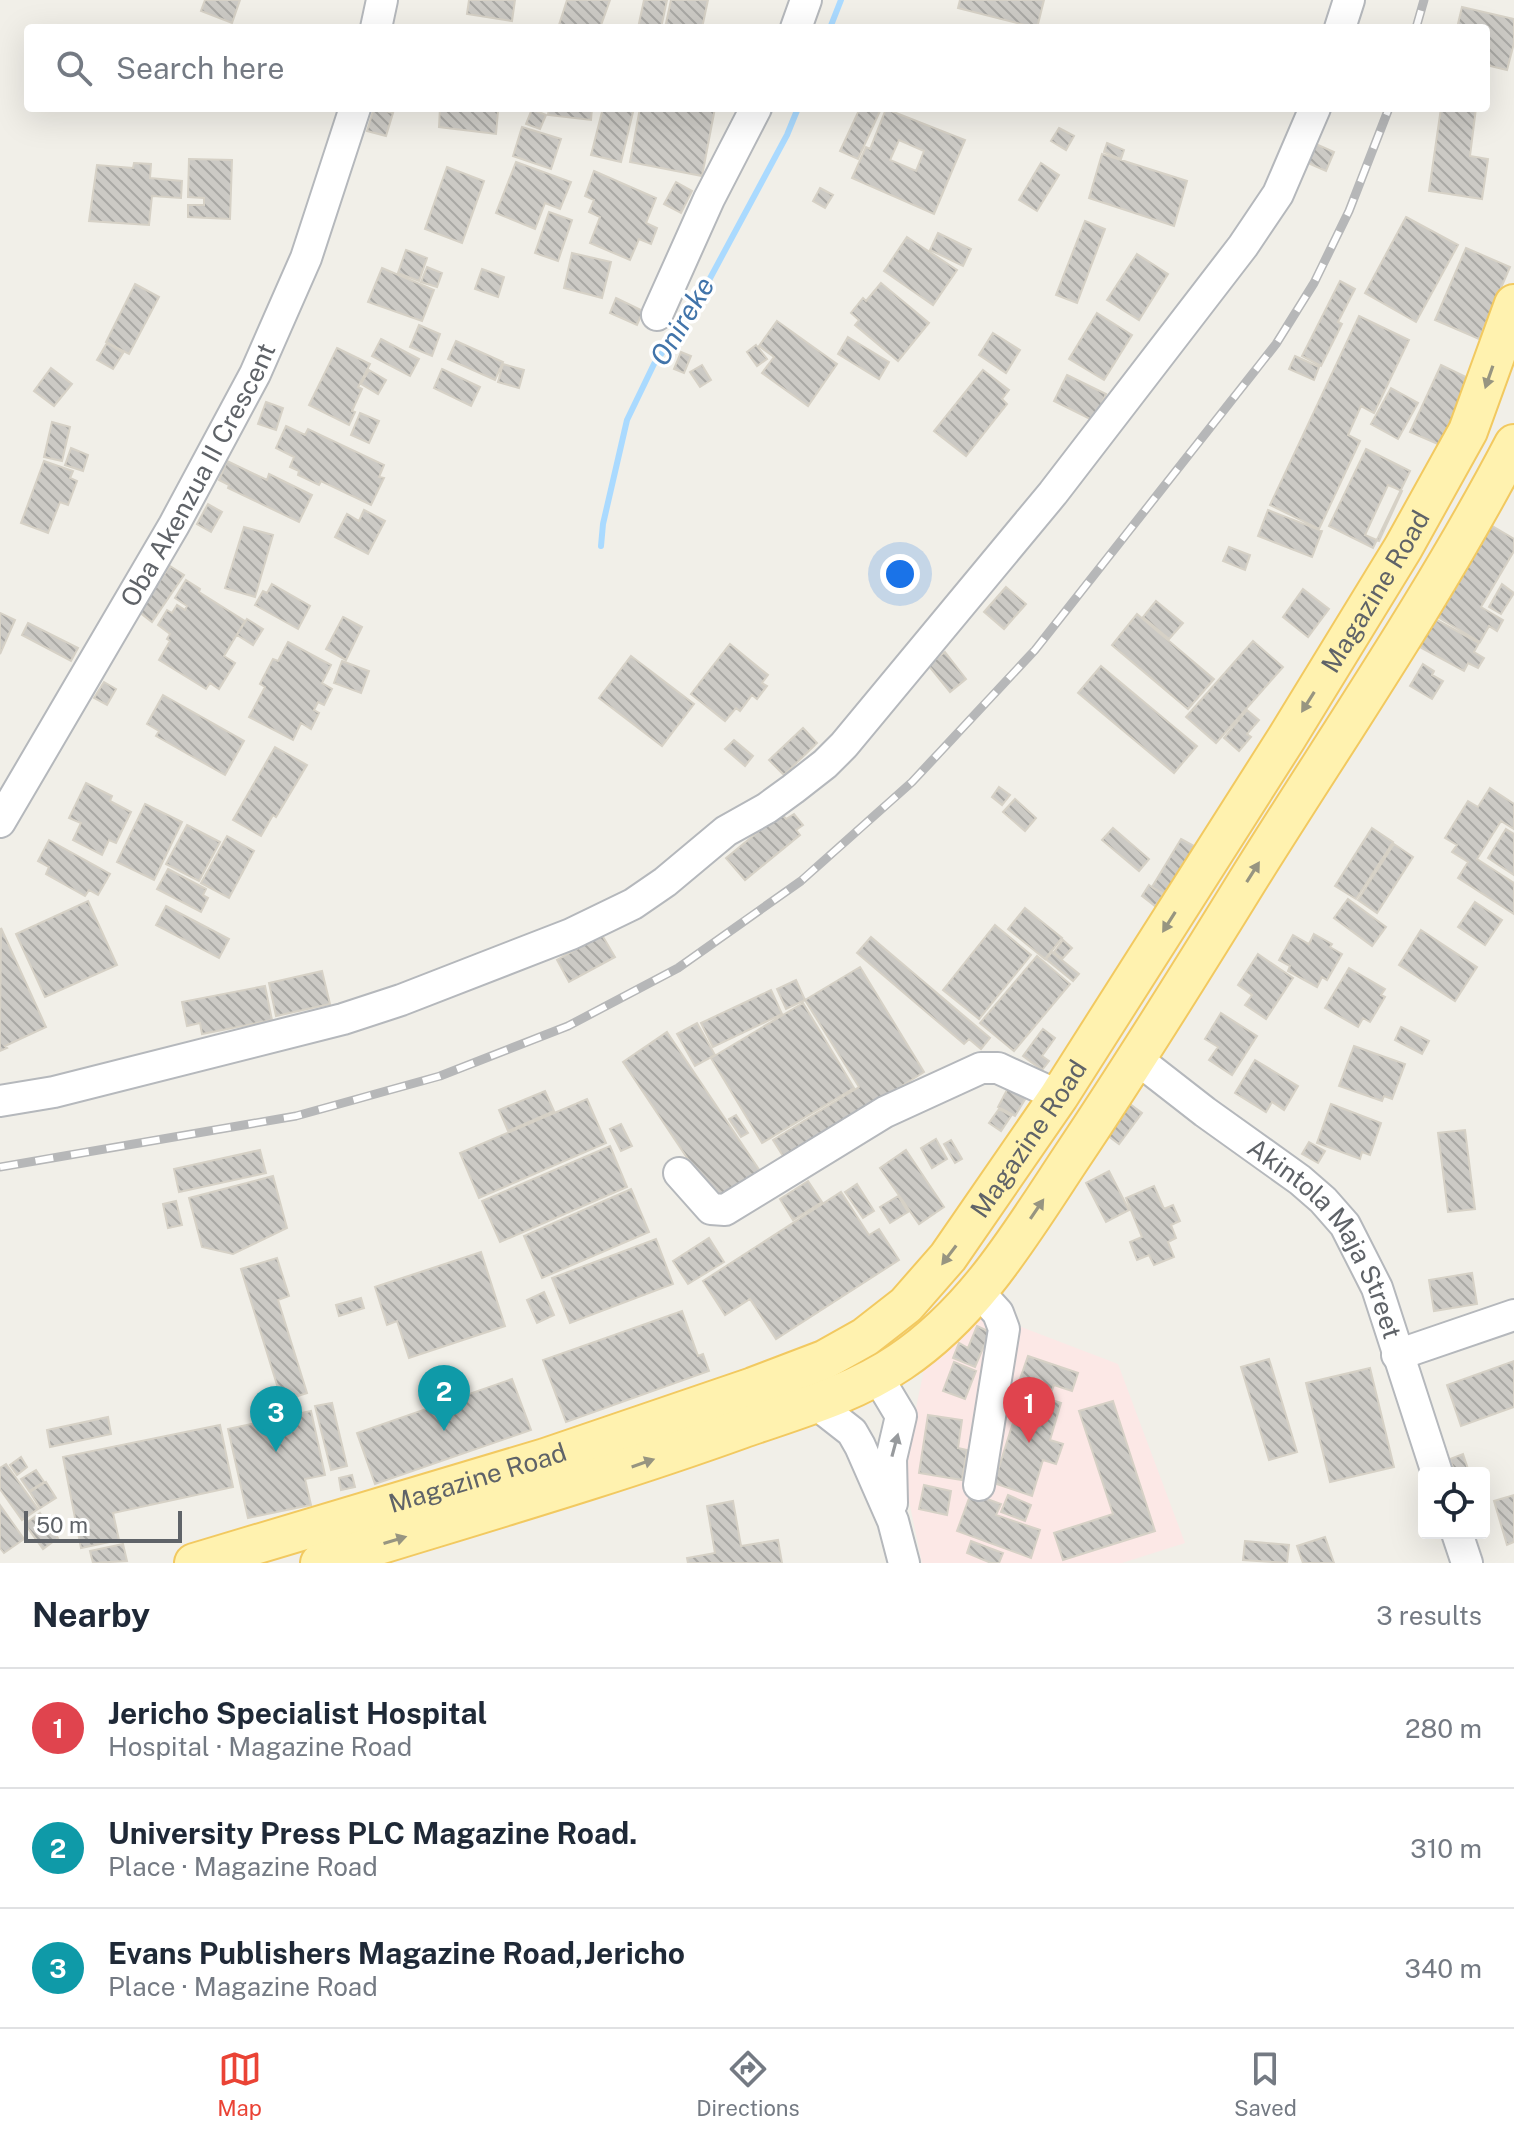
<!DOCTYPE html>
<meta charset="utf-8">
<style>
body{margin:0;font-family:"Public Sans",sans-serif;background:#f2f2f3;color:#1f2937}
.controls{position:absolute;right:24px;bottom:24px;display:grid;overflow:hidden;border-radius:8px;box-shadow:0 8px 32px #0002}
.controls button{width:72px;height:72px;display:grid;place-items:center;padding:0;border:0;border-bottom:2px solid #e0e1e3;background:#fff;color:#1f2937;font:40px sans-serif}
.scale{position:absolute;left:24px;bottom:20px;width:158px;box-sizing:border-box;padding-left:8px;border:4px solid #5f6368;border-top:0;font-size:22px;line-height:28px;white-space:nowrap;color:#5f6368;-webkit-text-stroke:6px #fff;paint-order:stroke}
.you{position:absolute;left:900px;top:574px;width:28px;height:28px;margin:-20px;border:6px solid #fff;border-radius:50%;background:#1a73e8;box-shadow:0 0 0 12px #1a73e833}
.badge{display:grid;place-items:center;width:52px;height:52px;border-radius:50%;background:#ea4335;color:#fff;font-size:26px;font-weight:700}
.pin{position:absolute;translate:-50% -66px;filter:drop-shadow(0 2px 4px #0008)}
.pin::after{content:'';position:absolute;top:42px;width:28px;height:24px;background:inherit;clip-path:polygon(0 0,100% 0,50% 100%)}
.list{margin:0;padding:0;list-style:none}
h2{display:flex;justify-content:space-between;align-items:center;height:104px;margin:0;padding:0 32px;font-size:34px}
h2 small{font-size:26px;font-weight:400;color:#747a83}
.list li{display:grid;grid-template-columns:52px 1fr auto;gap:24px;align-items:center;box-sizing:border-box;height:120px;padding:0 32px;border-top:2px solid #e0e1e3}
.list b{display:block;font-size:30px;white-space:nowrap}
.list p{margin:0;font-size:26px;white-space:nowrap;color:#747a83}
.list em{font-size:26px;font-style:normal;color:#747a83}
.icon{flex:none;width:44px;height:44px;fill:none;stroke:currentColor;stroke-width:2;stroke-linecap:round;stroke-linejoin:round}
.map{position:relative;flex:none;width:1514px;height:1563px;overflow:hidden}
.search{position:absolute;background:#fff;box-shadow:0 8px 32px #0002;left:24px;right:24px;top:24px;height:88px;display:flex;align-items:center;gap:20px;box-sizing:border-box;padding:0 28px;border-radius:8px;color:#747a83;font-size:30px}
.sheet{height:464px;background:#fff}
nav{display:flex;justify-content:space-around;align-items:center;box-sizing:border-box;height:112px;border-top:2px solid #e0e1e3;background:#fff;font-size:22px;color:#747a83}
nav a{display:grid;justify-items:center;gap:4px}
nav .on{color:#ea4335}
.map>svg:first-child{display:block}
.medical{fill:#fce8e6}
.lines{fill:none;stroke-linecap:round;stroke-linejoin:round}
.stream{stroke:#aadaff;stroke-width:6}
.building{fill:url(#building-back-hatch);stroke:#d6d1c6;stroke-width:2;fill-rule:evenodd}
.minor-casing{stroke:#b5b8bc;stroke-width:34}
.major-casing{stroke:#f2c960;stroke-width:42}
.minor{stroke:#fff;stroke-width:30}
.major{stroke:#fff2af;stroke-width:38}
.rail-casing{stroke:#b6b7b8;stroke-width:9}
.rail{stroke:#fff;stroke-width:6;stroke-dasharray:18;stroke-linecap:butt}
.oneway{fill:#979581}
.oneway2{fill:#979a9d}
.labels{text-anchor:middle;stroke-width:7;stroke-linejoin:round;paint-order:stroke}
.street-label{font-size:26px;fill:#5f6368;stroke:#fff}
.water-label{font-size:28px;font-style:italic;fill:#4174aa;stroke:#fff}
</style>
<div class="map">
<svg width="1514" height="1563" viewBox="0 0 1514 1563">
<defs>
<pattern id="building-back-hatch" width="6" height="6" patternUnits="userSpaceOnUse" patternTransform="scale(2)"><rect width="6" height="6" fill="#cccac5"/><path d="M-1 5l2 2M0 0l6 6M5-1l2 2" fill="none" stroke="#a9a8a4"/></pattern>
</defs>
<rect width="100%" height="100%" fill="#f1efe8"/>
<path class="medical" d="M969,1313L1011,1323L1118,1364L1185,1543L1122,1563H922L905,1482L917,1403L926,1360Z"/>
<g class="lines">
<path class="stream" d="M830,28L841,0
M601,546L603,524L627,420L654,364L693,310L787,135L798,108"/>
</g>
<path class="building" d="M205,0H240L232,23L201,11Z
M469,0H515L512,21L467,14Z
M567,0H610L600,28H558Z
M644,0H667L661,28H638Z
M671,0H708L702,28H665Z
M960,0H1044L1037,28L958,8Z
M1462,7L1514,19V43L1507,70L1486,65V28H1457Z
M374,108L393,113L386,136L367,131Z
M437,108H486L498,111L496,134L439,127L440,108Z
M549,108H592L591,120L548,115Z
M603,108H634L621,162L591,155Z
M640,108H715L702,176L630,162Z
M860,108L880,111L858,159L840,151Z
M1441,108H1476L1470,156L1488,159L1482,199L1429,191Z
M532,109L546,115L540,129L526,124Z
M886,109L965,140L934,214L852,178L866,147L870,149ZM899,140L924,151L916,171L890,160Z
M522,127L561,139L551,169L513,156Z
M1059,128L1074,136L1066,150L1051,141Z
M1309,141L1334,152L1326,171L1301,160Z
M1107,143L1124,150L1121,159L1104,152Z
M1102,154L1187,181L1174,226L1089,198Z
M189,159L232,160L230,219L188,217V205H204V198L188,197Z
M516,162L571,182L560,209L545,203L535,229L496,213Z
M134,163L151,164L150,178L182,181L181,198L152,196L149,225L89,221L97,165L133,168Z
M1041,163L1059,175L1037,211L1019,200Z
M447,167L484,181L462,243L425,229Z
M594,171L656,198L646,223L657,228L651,244L639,239L630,260L590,243L600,217L589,212L594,200L585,196Z
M676,182L692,191L681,213L664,204Z
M820,188L833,195L825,208L813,201Z
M549,212L572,220L558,261L535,253Z
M1406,217L1458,245L1416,322L1365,293Z
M1085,221L1105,229L1077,303L1056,295Z
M938,233L971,249L963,266L930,250Z
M907,237L957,270L933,305L884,271Z
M1466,248L1510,267L1479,339L1435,320Z
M406,250L427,258L419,281L398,273Z
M572,253L611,262L602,298L564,288Z
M1137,254L1168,274L1139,320L1107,300Z
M427,267L442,273L437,287L421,282Z
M382,268L434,290L422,321L368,302Z
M482,269L504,277L498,297L475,289Z
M1340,281L1355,289L1338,322L1342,324L1321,366L1302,356Z
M881,283L929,323L898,361L855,325L859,320L851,313L863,298L866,301Z
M135,284L159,297L129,354L106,342Z
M616,298L643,311L637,325L610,313Z
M1097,313L1132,335L1104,380L1069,359Z
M1359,316L1409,340L1374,413L1361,406L1348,435L1360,441L1319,529L1270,505Z
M777,321L837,364L808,406L762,373L774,357L759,346Z
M419,325L440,334L432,356L410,347Z
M993,333L1020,350L1006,373L979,355Z
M848,337L889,362L879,379L838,354Z
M381,339L419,359L410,376L372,356Z
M456,341L503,362L495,380L448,359Z
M107,343L123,353L113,369L97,360Z
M756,345L767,359L757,366L747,352Z
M337,348L370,364L358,387L362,389L352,411L355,412L349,425L309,405Z
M681,352L691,356L684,373L674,369Z
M1295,356L1319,367L1314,380L1289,369Z
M503,364L524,370L519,388L498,382Z
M702,365L711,380L700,387L690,372Z
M1441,365L1470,379L1440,445L1410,432Z
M51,368L72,384L54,406L34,391Z
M442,369L480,387L471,406L434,388Z
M369,370L386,380L378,394L361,384Z
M983,370L1009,390L1002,399L1007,404L966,456L934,431Z
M1067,375L1106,394L1094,421L1054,401Z
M1391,388L1418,403L1398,439L1371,424Z
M266,402L283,408L276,430L258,424Z
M360,413L379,421L369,443L351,435Z
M52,422L70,427L62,461L44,457Z
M286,426L305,435L308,429L384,465L379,477L384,478L371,505L321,481L319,485L298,475L299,471L290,467L294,457L276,448Z
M71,448L88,455L83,471L65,465Z
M1366,449L1410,471L1373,548L1329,526Z
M44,461L73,471L70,478L77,481L68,505L60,502L48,533L21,523Z
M227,461L267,480L269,474L312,495L299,522L228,488L229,485L219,480Z
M1388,485L1402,491L1379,541L1365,535Z
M208,504L222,512L211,532L197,524Z
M364,510L385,521L368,554L335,537L347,514L359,521Z
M1268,510L1322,531L1312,557L1258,536Z
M1489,524L1514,539V551L1481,607L1503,620L1497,631L1489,626L1480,642L1436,616Z
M244,527L273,535L255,597L225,588Z
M1229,547L1250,555L1245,570L1223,561Z
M170,566L184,575L152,622L139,612Z
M186,580L200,589L199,592L245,621L224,656L235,663L219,689L210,683L206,689L159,660L170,641L167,639L170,634L158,625L167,610L172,613L177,605L185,610L187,606L175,598Z
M272,584L310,606L298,629L255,605L263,591L267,593Z
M1502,584L1514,593L1501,614L1489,607Z
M1006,587L1026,604L1004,629L984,612Z
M1303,589L1329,609L1308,637L1283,617Z
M1156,601L1183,623L1169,639L1143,617Z
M0,613L15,620L0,654Z
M1137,614L1214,679L1188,709L1112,645Z
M343,617L362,627L346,660L326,649Z
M1433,618L1479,643L1474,652L1484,658L1478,668L1468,663L1464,671L1418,646Z
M247,619L263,629L253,645L237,635Z
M28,623L78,648L71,661L22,635Z
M1253,641L1283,667L1216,743L1186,717Z
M288,642L331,665L322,683L332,689L324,705L318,702L314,710L319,713L311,729L301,723L293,740L249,717L265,687L260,684L273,659L278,661Z
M730,644L768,675L762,683L767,686L757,699L752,695L740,711L736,708L725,721L691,694Z
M945,652L966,679L950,692L928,665Z
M631,656L694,704L662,746L599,698Z
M342,661L369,671L361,693L334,683Z
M1423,664L1434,671L1432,675L1443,681L1432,699L1410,686Z
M1101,666L1197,746L1174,773L1078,693Z
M104,682L116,689L107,705L94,698Z
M163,695L244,741L225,775L156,736L159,731L147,724Z
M1247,710L1259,720L1247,734L1251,737L1239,751L1224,738Z
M803,728L817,743L784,775L769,760Z
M734,740L753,756L745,766L725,749Z
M275,747L307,765L276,817L273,815L261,836L233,820Z
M86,783L112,796L110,801L131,812L116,843L109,840L102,855L73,840L81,823L69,818Z
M999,787L1010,795L1002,805L992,797Z
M1490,788L1514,804V829L1501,821L1477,859L1514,883V914L1458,878L1468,862L1452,852L1457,845L1445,838L1468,801L1478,807Z
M1015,799L1036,818L1025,831L1003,812Z
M145,804L182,822L154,880L117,862Z
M781,813L786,819L794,814L803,825L796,830L800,835L745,880L726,858Z
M187,825L220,842L199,881L166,864Z
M1113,828L1149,859L1139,871L1102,840Z
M1372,828L1393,842L1356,899L1335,886Z
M1506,829L1514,834V875L1488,858Z
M227,836L254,851L229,898L201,883Z
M1181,839L1196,847L1164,894L1152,887Z
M49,840L110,874L98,895L89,890L85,896L46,874L49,867L38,861Z
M1394,844L1413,857L1377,913L1358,900Z
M168,869L206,889L203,895L208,898L201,912L157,889Z
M1149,885L1163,895L1155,906L1142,896Z
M1348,899L1386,927L1372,946L1334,918Z
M88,901L117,965L45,997L16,934Z
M1475,902L1502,920L1485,945L1458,927Z
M166,906L229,939L219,958L156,925Z
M1025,908L1062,938L1045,959L1008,929Z
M995,925L1031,955L979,1019L943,990Z
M1,928L46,1027L5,1046L7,1048L0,1051Z
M1421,930L1477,967L1455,1001L1399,965Z
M1314,934L1332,944L1330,947L1342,954L1327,980L1322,977L1317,987L1288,971L1290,966L1279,960L1293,935L1309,944Z
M602,935L615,957L569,982L557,960Z
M871,937L990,1038L981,1049L969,1039L964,1044L857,953Z
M1063,940L1072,948L1062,959L1054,952Z
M1052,952L1079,974L1073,981L1046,959Z
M1258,954L1293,978L1266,1019L1245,1005L1252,995L1238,985Z
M1037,956L1070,984L1014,1051L980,1023Z
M860,967L924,1072L785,1159L773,1140L859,1087L805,1000Z
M1349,968L1385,989L1381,995L1385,997L1370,1022L1363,1018L1358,1027L1325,1008Z
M322,971L330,1004L276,1016L269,983Z
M796,980L805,1000L786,1009L777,989Z
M265,986L272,1020L202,1034L200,1023L187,1026L182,1002Z
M771,990L782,1014L713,1047L701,1023Z
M803,1003L854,1088L762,1143L711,1058Z
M1221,1013L1257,1036L1232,1075L1209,1060L1218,1047L1205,1039Z
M697,1023L715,1055L695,1066L677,1034Z
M1401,1027L1429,1041L1422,1054L1395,1040Z
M1043,1029L1055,1038L1042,1056L1049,1061L1042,1070L1023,1056Z
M667,1032L760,1171L716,1201L623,1062Z
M1354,1046L1405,1064L1392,1099L1384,1096L1382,1101L1339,1086Z
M1255,1060L1298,1086L1284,1110L1272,1102L1266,1112L1235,1093Z
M1009,1086L1027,1096L1015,1116L998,1107Z
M545,1091L554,1111L508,1131L499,1110Z
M587,1099L606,1143L479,1198L460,1153Z
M1130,1104L1142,1113L1119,1144L1107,1135Z
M1331,1104L1381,1123L1370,1155L1362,1152L1360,1159L1317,1143Z
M999,1109L1011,1116L1001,1131L989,1123Z
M736,1115L748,1133L741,1137L729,1119Z
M621,1124L632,1146L621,1151L610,1129Z
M1465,1130L1475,1209L1448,1212L1438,1133Z
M936,1139L947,1159L932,1168L921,1148Z
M951,1140L962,1159L955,1163L944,1144Z
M1309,1142L1325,1151L1318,1163L1302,1154Z
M610,1146L627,1187L500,1242L482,1201Z
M260,1150L266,1173L179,1192L174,1169Z
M906,1150L944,1207L919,1224L880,1168Z
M1109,1171L1129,1210L1106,1222L1086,1183Z
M273,1176L287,1228L233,1254L202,1247L189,1198Z
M808,1181L822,1202L793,1220L780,1199Z
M857,1184L874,1211L863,1218L845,1192Z
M1154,1186L1164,1209L1173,1205L1180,1221L1171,1225L1176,1238L1168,1242L1174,1257L1154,1265L1149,1255L1137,1260L1130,1242L1142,1237L1126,1198Z
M631,1189L649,1232L542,1278L524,1236Z
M841,1192L869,1235L879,1229L899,1260L776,1339L750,1299L725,1315L703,1281Z
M898,1196L908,1212L890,1223L880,1207Z
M176,1201L182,1225L168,1228L163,1204Z
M709,1238L724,1262L688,1284L673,1261Z
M656,1239L673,1284L570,1323L552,1278Z
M481,1252L505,1326L409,1358L397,1321L387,1325L375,1287Z
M277,1258L289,1296L278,1300L307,1393L282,1401L241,1269Z
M1472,1273L1477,1304L1434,1311L1429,1280Z
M544,1292L554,1315L537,1323L527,1300Z
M361,1298L364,1308L339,1316L336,1305Z
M682,1311L698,1356L703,1354L709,1371L566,1422L543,1360Z
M977,1326L990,1332L975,1367L953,1358L959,1343L968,1348Z
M1028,1356L1078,1373L1072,1391L1054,1385L1051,1393L1019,1382Z
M1269,1359L1297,1452L1269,1460L1241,1367Z
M1514,1361V1407L1461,1426L1447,1385Z
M954,1362L976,1371L965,1399L943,1391Z
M1370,1368L1394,1467L1330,1482L1306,1383Z
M512,1379L531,1430L375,1484L357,1433Z
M1023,1391L1061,1403L1050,1440L1063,1444L1056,1464L1043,1460L1032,1496L994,1483Z
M1113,1401L1155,1531L1063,1560L1054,1533L1113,1514L1079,1411Z
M332,1403L347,1466L331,1470L315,1406Z
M311,1411L325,1475L305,1479L311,1505L248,1518L228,1429Z
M928,1415L962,1420L958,1448L967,1450L962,1480L919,1473Z
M108,1417L111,1434L50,1447L47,1430Z
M220,1425L233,1487L113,1513L119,1540L81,1548L63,1457Z
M1463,1454L1469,1472L1475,1470L1476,1473H1455L1450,1459Z
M21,1457L27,1467L17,1475L10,1465Z
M6,1464L38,1509L22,1520L0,1489V1468Z
M36,1470L44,1482L29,1491L21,1479Z
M352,1475L355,1487L341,1490L339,1478Z
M46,1482L56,1498L40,1508L30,1492Z
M924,1485L951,1491L947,1515L919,1509Z
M971,1493L1001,1504L996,1515L1040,1530L1031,1558L957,1531Z
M1008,1495L1031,1505L1025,1521L1001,1512Z
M1514,1495V1542L1507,1545L1494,1501Z
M733,1501L741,1546L778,1540L782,1563H688L687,1558L715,1553L707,1506Z
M0,1505L24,1539L4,1553L0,1548Z
M40,1513L58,1538L43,1549L25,1524Z
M1325,1537L1334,1563H1303L1297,1546Z
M971,1541L1003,1553L999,1563H991L967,1553Z
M1245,1541L1289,1545L1287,1563L1243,1560Z
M123,1544L127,1561L93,1563L90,1551Z"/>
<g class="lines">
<defs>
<g id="minor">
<path d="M376,28L382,0"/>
<path d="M796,28L806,0"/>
<path d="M1340,28L1349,0"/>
<path d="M657,315L709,199L756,108"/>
<path id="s1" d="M0,822L174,525L255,374L306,258L355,108"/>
<path id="s2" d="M1137,1059L1205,1112L1300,1180L1323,1200L1345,1225L1377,1288L1437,1473"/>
<path d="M0,1101L54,1092L343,1019L401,1000L571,934L633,904L665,882L726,831L767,808L793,789L825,764L844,745L1053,493L1243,246L1278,194L1315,108"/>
<path d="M679,1173L711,1209L725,1210L885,1112L981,1068H998L1059,1096"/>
<path d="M978,1291L998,1313L1004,1329L979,1485"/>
<path d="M1397,1355L1514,1315"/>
<path d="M877,1376L901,1416L891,1459L892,1503"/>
<path d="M815,1403L852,1432L860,1446L893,1521L904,1563"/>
<path d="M1457,1533L1467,1563"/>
</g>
<g id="major">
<path id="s3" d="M194,1563L545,1458L753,1387L824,1360L865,1337L906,1305L948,1257L1059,1096L1286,739L1403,548L1468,431L1514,304"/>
<path d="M320,1563C461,1519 602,1479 741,1429C795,1410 853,1394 900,1362C976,1311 1022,1232 1071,1158C1132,1067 1190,974 1248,880C1338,736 1435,595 1514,444"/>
</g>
</defs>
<use href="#minor" class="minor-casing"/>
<use href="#major" class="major-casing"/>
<use href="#minor" class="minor"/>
<use href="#major" class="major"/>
<defs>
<path id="rail" d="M1416,28L1424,0
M0,1167L296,1116L440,1076L568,1026L678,968L801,881L912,782L1035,650L1276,344L1314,283L1349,211L1389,108"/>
</defs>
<use href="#rail" class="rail-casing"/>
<use href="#rail" class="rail"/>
</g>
<defs><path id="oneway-solid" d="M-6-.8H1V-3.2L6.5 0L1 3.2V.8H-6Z" transform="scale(2)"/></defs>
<g class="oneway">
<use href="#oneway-solid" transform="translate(1489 377) rotate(109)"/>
<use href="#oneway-solid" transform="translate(1308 702) rotate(122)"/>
<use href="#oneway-solid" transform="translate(1253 872) rotate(-58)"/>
<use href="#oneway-solid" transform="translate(1169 922) rotate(122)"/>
<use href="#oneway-solid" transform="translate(1037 1209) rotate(-56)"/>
<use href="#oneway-solid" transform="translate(949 1255) rotate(127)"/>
<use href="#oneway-solid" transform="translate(643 1463) rotate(-19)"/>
<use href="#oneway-solid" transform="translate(395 1540) rotate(-17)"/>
</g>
<use class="oneway2" href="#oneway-solid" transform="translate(895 1445) rotate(-75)"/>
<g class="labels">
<g class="street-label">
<text dy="9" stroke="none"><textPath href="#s1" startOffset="400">Oba Akenzua II Crescent</textPath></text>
<text dy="9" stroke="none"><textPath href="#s3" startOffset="1616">Magazine Road</textPath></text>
<text dy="9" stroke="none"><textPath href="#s3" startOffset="968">Magazine Road</textPath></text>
<text dy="9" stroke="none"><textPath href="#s2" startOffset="266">Akintola Maja Street</textPath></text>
<text dy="9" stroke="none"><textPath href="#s3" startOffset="296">Magazine Road</textPath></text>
</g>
<g class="water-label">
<text transform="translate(682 321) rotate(-59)" y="10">Onireke</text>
</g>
</g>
</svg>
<div class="controls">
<button><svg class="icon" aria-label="locate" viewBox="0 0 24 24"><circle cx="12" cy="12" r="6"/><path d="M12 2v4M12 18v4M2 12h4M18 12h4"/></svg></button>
</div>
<div class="scale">50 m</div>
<div class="you"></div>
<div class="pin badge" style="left:1029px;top:1443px;background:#e0444e">1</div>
<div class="pin badge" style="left:444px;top:1431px;background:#0f9aa8">2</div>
<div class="pin badge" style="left:276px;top:1452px;background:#0f9aa8">3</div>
<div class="search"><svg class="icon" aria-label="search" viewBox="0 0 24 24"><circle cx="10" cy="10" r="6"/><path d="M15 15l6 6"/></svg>Search here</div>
</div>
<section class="sheet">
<h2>Nearby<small>3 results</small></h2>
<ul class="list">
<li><span class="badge" style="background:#e0444e">1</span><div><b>Jericho Specialist Hospital</b><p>Hospital · Magazine Road</p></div><em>280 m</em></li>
<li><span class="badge" style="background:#0f9aa8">2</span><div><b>University Press PLC Magazine Road.</b><p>Place · Magazine Road</p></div><em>310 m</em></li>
<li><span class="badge" style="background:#0f9aa8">3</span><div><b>Evans Publishers Magazine Road,Jericho</b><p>Place · Magazine Road</p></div><em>340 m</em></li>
</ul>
</section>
<nav>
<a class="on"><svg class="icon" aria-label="map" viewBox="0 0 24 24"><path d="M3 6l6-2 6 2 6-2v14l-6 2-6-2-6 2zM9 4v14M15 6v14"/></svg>Map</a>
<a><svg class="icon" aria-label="directions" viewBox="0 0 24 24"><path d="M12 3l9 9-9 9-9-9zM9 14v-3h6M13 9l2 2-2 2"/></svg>Directions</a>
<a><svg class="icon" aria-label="saved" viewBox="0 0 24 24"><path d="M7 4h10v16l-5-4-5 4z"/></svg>Saved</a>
</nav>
